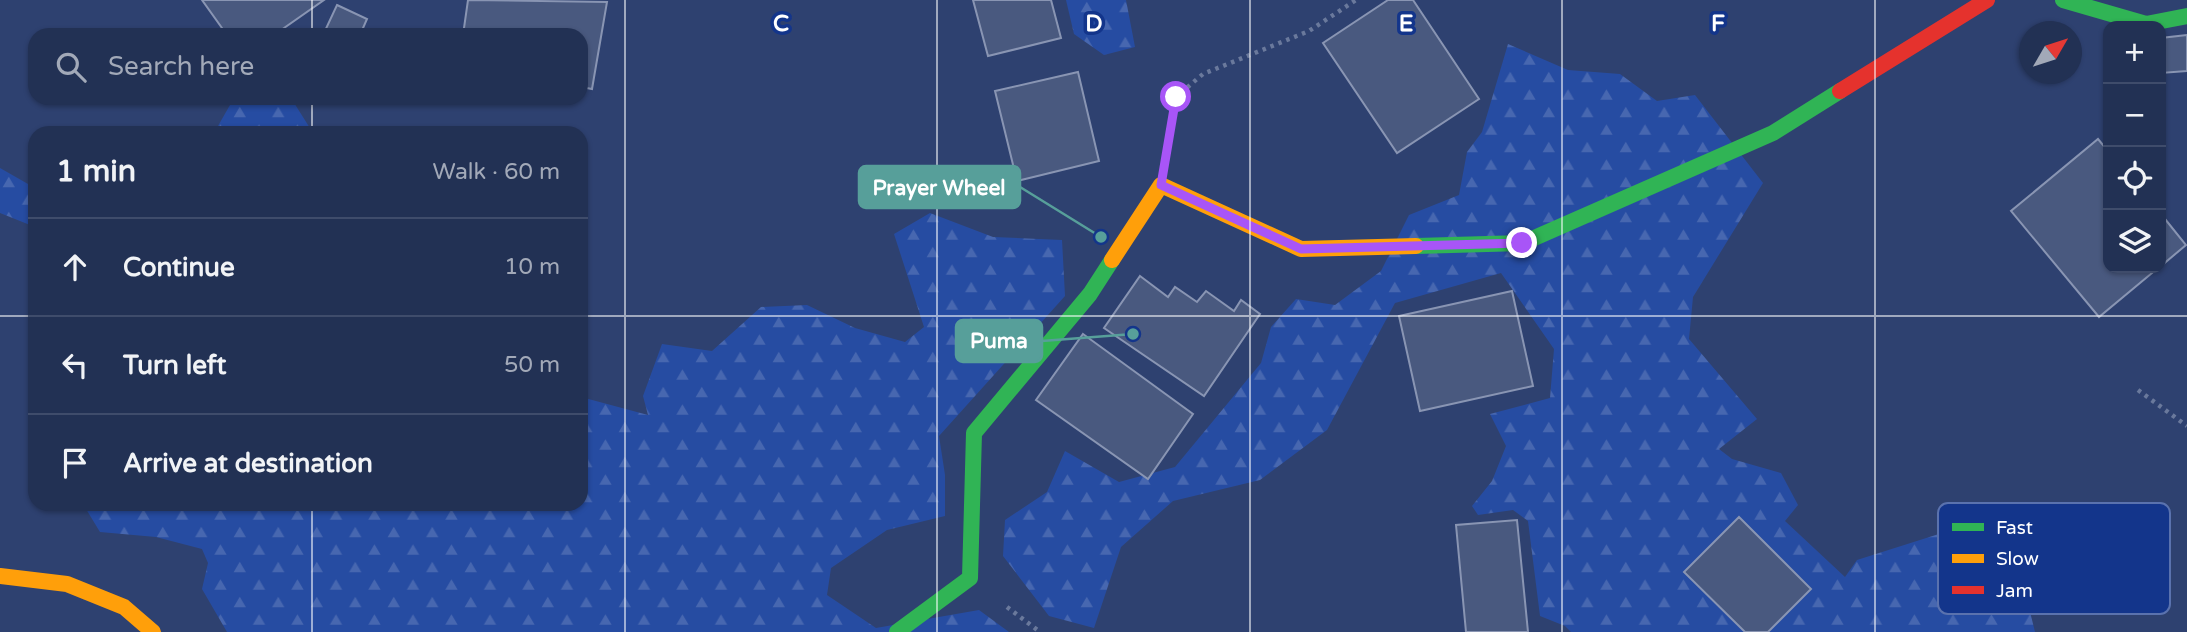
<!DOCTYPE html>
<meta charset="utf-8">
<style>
body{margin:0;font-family:"Varela Round",sans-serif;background:#2e3d5e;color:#f1f3f6}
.controls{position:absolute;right:21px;top:21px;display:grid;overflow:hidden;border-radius:14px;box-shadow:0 2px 5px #0004}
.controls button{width:63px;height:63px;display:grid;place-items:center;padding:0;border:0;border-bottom:2px solid #3f4c6b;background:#223154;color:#f1f3f6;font:35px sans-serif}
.compass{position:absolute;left:2019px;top:21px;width:63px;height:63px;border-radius:50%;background:#223154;box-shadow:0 2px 5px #0004;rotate:51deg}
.stop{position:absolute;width:21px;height:21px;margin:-16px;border:5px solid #a855f7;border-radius:50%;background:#fff}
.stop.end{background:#a855f7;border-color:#fff;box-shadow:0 2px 7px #0008}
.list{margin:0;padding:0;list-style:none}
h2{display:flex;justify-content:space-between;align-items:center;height:91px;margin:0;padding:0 28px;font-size:30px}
h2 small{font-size:23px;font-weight:400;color:#a2a9b8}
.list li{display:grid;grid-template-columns:46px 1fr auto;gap:21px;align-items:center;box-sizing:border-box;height:98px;padding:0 28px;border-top:2px solid #3f4c6b}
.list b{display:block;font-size:26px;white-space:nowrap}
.list em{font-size:23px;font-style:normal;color:#a2a9b8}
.icon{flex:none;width:38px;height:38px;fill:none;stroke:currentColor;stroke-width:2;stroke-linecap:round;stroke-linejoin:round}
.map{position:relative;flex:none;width:2187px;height:632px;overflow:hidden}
.search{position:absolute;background:#223154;box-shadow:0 2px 5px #0004;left:28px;top:28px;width:560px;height:77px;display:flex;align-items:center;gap:18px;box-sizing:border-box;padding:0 24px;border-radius:21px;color:#a2a9b8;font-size:26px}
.panel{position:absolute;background:#223154;box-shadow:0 2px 5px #0004;left:28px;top:126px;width:560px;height:385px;border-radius:21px}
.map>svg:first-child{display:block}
.forest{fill:url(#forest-firs)}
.building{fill:#49597f;stroke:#8995b3;stroke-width:2}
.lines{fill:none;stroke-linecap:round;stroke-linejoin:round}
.path{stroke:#6a799c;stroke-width:4.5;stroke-dasharray:3.5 5;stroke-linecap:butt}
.fast{stroke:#30b455;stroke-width:16}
.slow{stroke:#ff9f0a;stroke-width:16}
.jam{stroke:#e5322d;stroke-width:16}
.route{stroke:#a855f7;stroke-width:9}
.grid{fill:none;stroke:#fff;stroke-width:2;stroke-opacity:0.55}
.key{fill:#13358b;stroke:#5a72ae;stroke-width:2}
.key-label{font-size:19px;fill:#fff}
.grid-label{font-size:23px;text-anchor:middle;font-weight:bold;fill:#fff;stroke:#13358b;stroke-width:7;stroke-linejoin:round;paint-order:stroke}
.leader{fill:none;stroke:#579f9a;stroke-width:2.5}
.callout-dot{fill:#579f9a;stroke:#13358b;stroke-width:2.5}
.callout{fill:#579f9a;stroke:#579f9a;stroke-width:2.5}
.callout-label{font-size:21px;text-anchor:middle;font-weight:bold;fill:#fff}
</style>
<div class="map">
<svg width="2187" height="632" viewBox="0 0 2187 632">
<defs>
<pattern id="forest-firs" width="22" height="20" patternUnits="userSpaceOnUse" patternTransform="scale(1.75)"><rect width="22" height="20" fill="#264ca2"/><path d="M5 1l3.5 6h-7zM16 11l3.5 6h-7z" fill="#4767b0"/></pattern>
</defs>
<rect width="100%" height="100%" fill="#2e4170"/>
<path class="forest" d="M1066,0H1126L1135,47L1104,55L1074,34Z
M1508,44L1568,70L1620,74L1657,101L1695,95L1763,183L1693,297L1689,339L1757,419L1719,449L1732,459L1781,473L1798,505L1785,521L1845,577L1857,560L1942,533L2018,562L2035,632H1571L1565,626L1540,616L1528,521L1513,510L1478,515L1472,506L1492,481L1506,446L1490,414L1550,398L1554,349L1501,273L1395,303L1327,430L1260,480L1173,501L1121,547L1094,628L1049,616L1003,556L1005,520L1047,492L1065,451L1119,482L1175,467L1261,363L1271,327L1296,299L1335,305L1381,271L1409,215L1459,195L1467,152L1482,132Z
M234,98H291L313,133H214Z
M0,168L35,188V227L0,213Z
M930,213L993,237L1062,240L1065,296L939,436L945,475V516L887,530L831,568L827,595L876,628L979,610L1009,632H227L202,589L208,563L202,549L156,537L100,532L83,504H581V397L648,415L643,396L662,344L712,351L761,307L807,305L855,328L905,342L924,327L894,234Z"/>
<path class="building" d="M202,0H324L274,35H227Z
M468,0L607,2L592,89L581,87V35H463Z
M973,0H1051L1061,38L988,56Z
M1388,0H1413L1479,99L1397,153L1323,43Z
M337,5L367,19L360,35H323Z
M2187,35V71L2161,73V38Z
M1078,72L1099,161L1017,181L995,91Z
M2098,139L2108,151V268H2158L2099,317L2011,211Z
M2161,214L2186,245L2161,266Z
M1140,276L1168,297L1175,287L1197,302L1206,291L1234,311L1241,300L1260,314L1204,396L1104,328Z
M1512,291L1533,386L1420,411L1399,316Z
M1083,334L1193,414L1148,479L1036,400Z
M1739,517L1811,589L1768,632H1745L1684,572Z
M1517,520L1528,632H1466L1456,525Z"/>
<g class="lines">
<path class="path" d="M1168,141L1176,97L1203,74L1309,31L1356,0
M2138,390L2187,426
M1007,607L1040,632"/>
<path class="fast" d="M2063,0L2146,24L2187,16
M1416,246L1523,243L1773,133L1840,91
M897,632L970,578L974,433L1090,294L1112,260"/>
<path class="slow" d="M1112,260L1161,185L1301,249L1416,246
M0,576L67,584L124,607L153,632"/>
<path class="jam" d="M1840,91L1987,0"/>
</g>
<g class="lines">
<path class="route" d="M1176,97L1161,185L1301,249L1522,243"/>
</g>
<path class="grid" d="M312,0V35M625,0V632M937,0V632M1250,0V632M1562,0V632M1875,0V632M312,98V133M0,316H35M581,316H2187M312,504V632"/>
<rect x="1938" y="503" width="232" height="111" rx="10" class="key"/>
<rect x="1952" y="523" width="32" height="8" fill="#30b455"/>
<rect x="1952" y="554" width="32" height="9" fill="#ff9f0a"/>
<rect x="1952" y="586" width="32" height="8" fill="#e5322d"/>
<g class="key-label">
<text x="1996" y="534">Fast</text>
<text x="1996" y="565">Slow</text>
<text x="1996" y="597">Jam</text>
</g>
<g class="grid-label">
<text x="781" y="31">C</text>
<text x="1094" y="31">D</text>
<text x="1406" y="31">E</text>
<text x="1718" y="31">F</text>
</g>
<path class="leader" d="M1101 237L1020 187M1133 334L1042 341"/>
<g class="callout-dot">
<circle cx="1101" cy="237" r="7"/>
<circle cx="1133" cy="334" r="7"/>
</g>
<g class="callout">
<rect x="859" y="166" width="161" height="42" rx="7"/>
<rect x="956" y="320" width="86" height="42" rx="7"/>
</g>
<g class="callout-label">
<text x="939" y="195">Prayer Wheel</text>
<text x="999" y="348">Puma</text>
</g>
</svg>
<div class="controls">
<button>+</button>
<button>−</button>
<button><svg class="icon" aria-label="locate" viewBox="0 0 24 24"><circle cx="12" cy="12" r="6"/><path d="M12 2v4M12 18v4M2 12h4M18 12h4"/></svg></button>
<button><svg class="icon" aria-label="layers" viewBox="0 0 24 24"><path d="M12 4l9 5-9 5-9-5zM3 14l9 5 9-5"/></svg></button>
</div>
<svg class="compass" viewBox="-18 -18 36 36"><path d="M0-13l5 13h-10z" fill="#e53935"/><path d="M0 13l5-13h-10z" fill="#a2a9b8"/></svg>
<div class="stop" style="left:1176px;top:97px"></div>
<div class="stop end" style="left:1522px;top:243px"></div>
<div class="search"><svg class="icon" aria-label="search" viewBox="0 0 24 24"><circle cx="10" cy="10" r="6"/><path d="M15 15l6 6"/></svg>Search here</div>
<section class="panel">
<h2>1 min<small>Walk · 60 m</small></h2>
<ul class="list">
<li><svg class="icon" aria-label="ahead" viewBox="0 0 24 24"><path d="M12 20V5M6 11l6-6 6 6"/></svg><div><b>Continue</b></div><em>10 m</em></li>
<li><svg class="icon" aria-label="left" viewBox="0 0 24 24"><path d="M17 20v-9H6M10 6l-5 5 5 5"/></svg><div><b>Turn left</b></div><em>50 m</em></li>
<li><svg class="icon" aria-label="arrive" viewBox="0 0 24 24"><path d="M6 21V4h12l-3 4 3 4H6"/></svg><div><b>Arrive at destination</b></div></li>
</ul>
</section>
</div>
